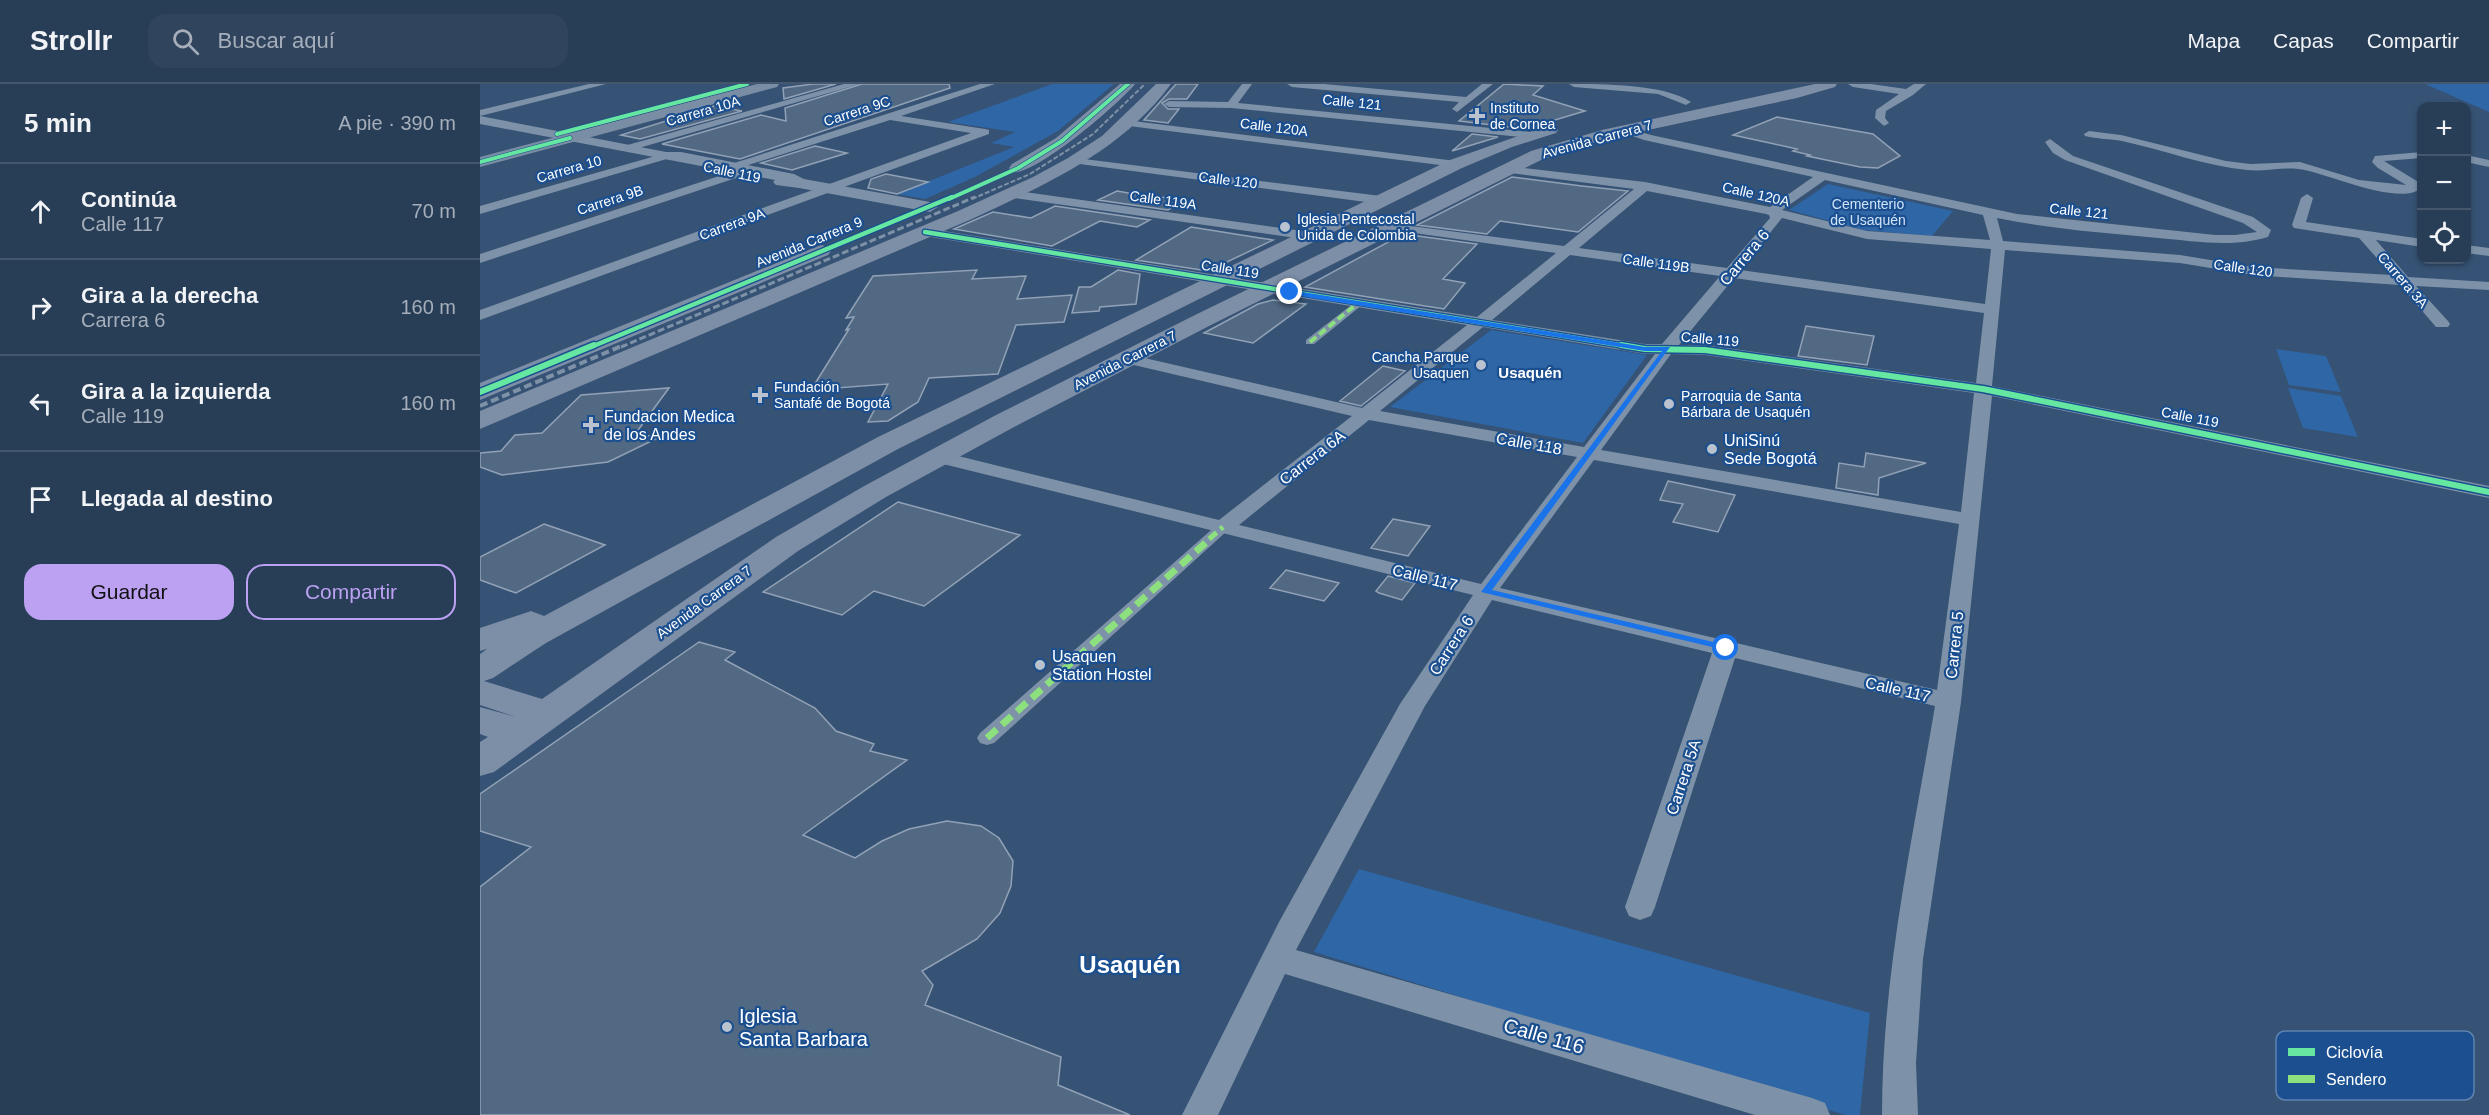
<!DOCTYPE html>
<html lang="es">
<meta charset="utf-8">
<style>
body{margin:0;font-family:Helvetica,sans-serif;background:#30455d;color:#f1f3f6}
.controls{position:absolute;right:18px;top:18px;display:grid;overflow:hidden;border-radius:12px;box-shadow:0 2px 4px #0004}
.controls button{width:54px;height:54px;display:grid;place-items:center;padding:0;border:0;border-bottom:2px solid #44576d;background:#283e57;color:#f1f3f6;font:30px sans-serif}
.stop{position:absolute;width:18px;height:18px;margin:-14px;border:4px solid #1a73e8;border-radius:50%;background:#fff}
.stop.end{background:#1a73e8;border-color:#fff;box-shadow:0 2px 6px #0008}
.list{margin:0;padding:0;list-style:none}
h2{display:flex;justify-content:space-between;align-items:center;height:78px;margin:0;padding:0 24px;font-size:26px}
h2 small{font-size:20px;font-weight:400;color:#a5aeba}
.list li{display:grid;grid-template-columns:39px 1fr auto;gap:18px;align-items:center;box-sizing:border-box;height:96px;padding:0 24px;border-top:2px solid #44576d}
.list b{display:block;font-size:22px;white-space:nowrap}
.list p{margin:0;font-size:20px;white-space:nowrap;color:#a5aeba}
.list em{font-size:20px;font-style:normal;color:#a5aeba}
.actions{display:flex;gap:12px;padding:18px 24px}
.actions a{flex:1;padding:14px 0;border:2px solid #bca0f2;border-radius:18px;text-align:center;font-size:21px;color:#bca0f2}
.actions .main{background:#bca0f2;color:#111}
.icon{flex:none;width:33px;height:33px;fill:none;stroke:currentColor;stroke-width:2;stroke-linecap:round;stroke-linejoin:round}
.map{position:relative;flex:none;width:2009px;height:1031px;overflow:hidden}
header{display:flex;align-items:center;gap:36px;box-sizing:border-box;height:84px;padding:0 30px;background:#283e57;border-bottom:2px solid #44576d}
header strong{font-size:28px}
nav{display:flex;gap:33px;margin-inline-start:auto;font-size:21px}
.search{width:420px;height:54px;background:#30455d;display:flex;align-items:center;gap:15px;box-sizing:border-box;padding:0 21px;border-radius:18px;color:#a5aeba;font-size:22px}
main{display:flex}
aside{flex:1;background:#283e57}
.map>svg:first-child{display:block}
.green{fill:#2f66a5}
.building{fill:#526984;stroke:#92a2b6;stroke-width:1.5}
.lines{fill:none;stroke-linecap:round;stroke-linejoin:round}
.pedestrian{fill:#7d92a8;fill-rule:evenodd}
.minor{fill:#7d92a8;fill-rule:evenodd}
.tertiary{fill:#7d92a8;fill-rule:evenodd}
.secondary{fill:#798da4;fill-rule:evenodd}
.primary{fill:#7d8ea7;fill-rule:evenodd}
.rail-far2{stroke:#7e92a7;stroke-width:2;stroke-dasharray:5 2;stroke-linecap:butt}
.rail-far1{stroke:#7e92a7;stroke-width:3;stroke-dasharray:7 3;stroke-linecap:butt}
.rail{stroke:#7e92a7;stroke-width:4;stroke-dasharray:8 4;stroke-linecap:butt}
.quiet-far2{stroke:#8de07e;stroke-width:4;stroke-dasharray:8 4;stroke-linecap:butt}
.quiet-far1{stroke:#8de07e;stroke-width:5;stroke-dasharray:10 5;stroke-linecap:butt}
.quiet{stroke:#8de07e;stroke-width:7;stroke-dasharray:13 7;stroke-linecap:butt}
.cycleway-far2-casing{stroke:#1b4f8f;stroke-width:5}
.cycleway-far1-casing{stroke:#1b4f8f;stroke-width:7}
.cycleway-casing{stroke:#1b4f8f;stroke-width:9}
.cycleway-far2{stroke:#66e7a1;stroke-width:4}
.cycleway-far1{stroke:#66e7a1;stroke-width:4.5}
.cycleway{stroke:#66e7a1;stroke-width:6}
.route{fill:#1a73e8}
.poi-dot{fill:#b9c2ce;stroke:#1b4f8f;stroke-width:2}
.labels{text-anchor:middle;stroke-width:4.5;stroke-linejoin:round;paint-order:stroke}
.far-street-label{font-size:14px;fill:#fff;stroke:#1b4f8f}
.far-poi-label{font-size:14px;fill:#fff;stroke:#1b4f8f;text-anchor:start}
.far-park-label{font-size:14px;fill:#cfe3fa;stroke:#1b4f8f}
.far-neighbourhood-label{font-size:15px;font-weight:bold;fill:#fff;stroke:#1b4f8f}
.street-label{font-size:16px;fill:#fff;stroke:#1b4f8f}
.poi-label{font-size:16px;fill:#fff;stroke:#1b4f8f;text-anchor:start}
.near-poi-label{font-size:20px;fill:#fff;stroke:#1b4f8f;text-anchor:start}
.near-street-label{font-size:20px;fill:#fff;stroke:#1b4f8f}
.near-quarter-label{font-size:24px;font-weight:bold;fill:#fff;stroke:#1b4f8f}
.key{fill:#1b4f8f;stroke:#5f84b1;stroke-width:1.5}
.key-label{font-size:16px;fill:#fff}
</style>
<header>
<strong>Strollr</strong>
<div class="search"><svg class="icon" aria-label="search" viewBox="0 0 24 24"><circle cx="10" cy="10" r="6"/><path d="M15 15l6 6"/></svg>Buscar aquí</div>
<nav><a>Mapa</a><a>Capas</a><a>Compartir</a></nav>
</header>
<main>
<aside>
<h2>5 min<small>A pie · 390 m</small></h2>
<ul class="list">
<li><svg class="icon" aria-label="ahead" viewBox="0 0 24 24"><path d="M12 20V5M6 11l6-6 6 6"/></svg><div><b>Continúa</b><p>Calle 117</p></div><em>70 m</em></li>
<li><svg class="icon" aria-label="right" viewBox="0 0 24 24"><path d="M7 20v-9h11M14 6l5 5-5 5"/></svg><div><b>Gira a la derecha</b><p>Carrera 6</p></div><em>160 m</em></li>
<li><svg class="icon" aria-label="left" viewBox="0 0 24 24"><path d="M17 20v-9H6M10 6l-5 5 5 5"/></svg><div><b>Gira a la izquierda</b><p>Calle 119</p></div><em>160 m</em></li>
<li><svg class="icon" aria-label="arrive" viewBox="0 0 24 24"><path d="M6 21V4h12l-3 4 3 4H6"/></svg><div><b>Llegada al destino</b></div></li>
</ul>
<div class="actions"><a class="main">Guardar</a><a>Compartir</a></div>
</aside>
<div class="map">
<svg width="2009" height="1031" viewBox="0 0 2009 1031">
<rect width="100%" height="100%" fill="#365274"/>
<path class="green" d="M572,0H634L578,47L495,93L445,115L417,110L534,63L511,59L535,48L468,38Z
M1945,0H2009V28Z
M1348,100L1473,127L1452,152L1383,146L1309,126Z
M1011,246L1167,271L1103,359L910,323Z
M1796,265L1846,272L1861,308L1809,301Z
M1808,304L1861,312L1878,353L1823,344Z
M879,785L1390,929L1380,1031H1365L834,868Z"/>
<path class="building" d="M333,0H356L304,15L303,4Z
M382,0H469L470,4L260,75L182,60L281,31L306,37L305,24Z
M696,0H718L707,15H689L682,19L688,25H699L688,39L664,36Z
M1024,0L1063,2L1053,11L1105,27L1045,45L979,37Z
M234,22L262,27L160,55L141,51Z
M1297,33L1393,50L1420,72L1398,84L1380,83L1327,72L1330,71L1313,67L1317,65L1253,51Z
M992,50L1018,53L972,67Z
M335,62L367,69L312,86L281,79Z
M406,90L448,98L417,110L388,104L391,95Z
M1032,93L1102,102L1148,107L1098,148L1020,137L1007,150L937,141Z
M637,107L654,110L706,116L688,126L618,116Z
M575,122L670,136L657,143L620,137L572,162L474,145L513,128L551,134Z
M711,143L780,154L793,156L728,187L656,176Z
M923,150L997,160L963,195L985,199L964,225L825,203Z
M497,186L492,195L546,192L537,215L592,211L584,238L536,241L518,290L449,294L438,318L408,337L388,338L408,300L331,306L369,245L366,246L374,233L366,234L393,192Z
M638,186L660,190L656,220L620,223L619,227L592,229L599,203H611Z
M793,216L826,220L773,259L724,249L778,220Z
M1326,242L1394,252L1387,281L1318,272Z
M903,282L925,287L881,322L860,317Z
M189,304L153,353L179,351L180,353L128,378L22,391L0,383V369L21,367L35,351L62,349L101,311Z
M1386,369L1446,379L1399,394L1398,411L1356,404L1359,379L1384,383Z
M1188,397L1255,411L1238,448L1193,438L1203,420L1180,416Z
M418,418L540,451L444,522L394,507L362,531L283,508Z
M913,435L950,442L928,472L891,464Z
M64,440L125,461L36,509L0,496V473Z
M806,486L859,499L844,517L790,504Z
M908,492L935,499L922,516L899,509L896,507Z
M219,558L255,568L245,576L335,624L356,647L394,660L390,667L427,676L323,751L375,774L402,757L429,745L467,737L501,742L519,754L533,777L531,802L520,829L497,855L442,887L453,901L445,921L581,973L578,1001L650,1031H0V803L51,763L0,747V710Z"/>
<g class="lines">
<path class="pedestrian" d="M878,216L882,217V221L834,260H826V256Z
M743,438L751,443L748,446L514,659L507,661L500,659L497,654L500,649L738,440Z"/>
<path class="minor" d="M109,0H126L0,32V26Z
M364,0H380L152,66H144L142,64L144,62Z
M500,0H515L421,32L505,45L509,46V50L0,236V226L491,49L410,36L256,85H248L246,83L248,81Z
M762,0H772L758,19L1052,48L1057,51L1052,54L751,24L689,23L684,20L689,17L748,18Z
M807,0H844L986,13L1002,0H1013L977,28L972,25L979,18L812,3Z
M1089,0C1123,0 1184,0 1211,18L1206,21L1178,10L1094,3Z
M1368,0H1391L1426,5L1434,0H1446L1433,11L1406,27L1405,34L1409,39L1404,42L1395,34L1396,26L1419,10L1373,3Z
M645,36L976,77L982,80L976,83L641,41L640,39Z
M1145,43L1171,51L1537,130L1735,151H1755L1777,148L1763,139L1585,76L1573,69L1565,58L1570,55L1593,72L1773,133L1791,146L1788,153C1752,164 1714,157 1678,154C1624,149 1570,145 1517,134L1523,157L1700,171L1773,183L1912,191L1879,154L1814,144L1812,141L1821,114L1827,110L1833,114L1826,138L1942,155V163L1896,156L1928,193L2009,198V206L1936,202L1968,237L1970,240L1968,243H1956L1920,201L1773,191L1700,179L1525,166L1512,302L2009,402V414L1512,312L1481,618L1443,875L1436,979L1438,1031H1402C1402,891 1432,759 1455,622L1255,574L1175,823L1171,832L1160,836L1149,832L1145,823L1232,569L1012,516L945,622L816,866L1332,1014L1345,1019L1350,1031H1275L805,890L738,1031H702L799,838L920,620L993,511L451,377L449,373L451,369L458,367L739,436L872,332L641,278L639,275L641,272L647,270L882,324L987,241L445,152L438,148L445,144L997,233L1076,169L913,146L906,142L908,139L1084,162L1154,105L1023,88L1021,86L1027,82L1165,98L1290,123L1333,93L1164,56L1141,48L1140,46ZM1345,96L1503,131L1510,156L1387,147L1302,126ZM1167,107L1286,130L1289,131L1290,134L1247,184L1099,164ZM1302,134L1387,155L1511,165L1505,220L1260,186ZM1090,171L1240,192L1182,260H1165L1012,236ZM1254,194L1504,229L1496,299L1225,261H1199ZM1003,243L1165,270H1175L1104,363L900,327ZM1191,270L1225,271L1494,309L1481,428L1121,366ZM889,336L1097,373L1001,500L759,441ZM1114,376L1479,440L1457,606L1020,504Z
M1609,47L1641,51L1746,77L1770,80L1820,78L1879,96L1926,101L1898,84L1892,78L1895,72L1942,68V74L1904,77L1940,99L1942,103C1923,125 1843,87 1818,85C1801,83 1784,88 1767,86C1725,82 1684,66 1642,57C1630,55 1617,55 1605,52L1604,50Z
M186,69L190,70V74L0,130V122Z
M1986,71L2009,76V83L1986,78Z
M596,74L901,112L907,116L901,120L592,79L590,77Z
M270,82L274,84V88L0,179V170Z
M531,106L830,148L837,152L830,156L527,113L525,110Z
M1986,161L2009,164V172L1986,169Z"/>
<path class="tertiary" d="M0,32L186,68H201L314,90L324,95L450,118L458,123L450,128L319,104L296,101L293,98L295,96L0,40Z"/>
<path class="secondary" d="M277,0H299L297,3L0,83V73Z"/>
<path class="primary" d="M640,0H655C640,19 554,93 532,88L529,84L532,80L576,54Z
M676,0H691C641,68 566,100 492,135L0,345V327L478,127L553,93L588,74L622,52Z
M1335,0H1357L1355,3L1317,14L1126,55L1063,75L731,241L534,343L406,413L318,467L14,688L0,692V658L8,653L0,650V623L36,633L0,621V570L7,565L0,567V544L51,527L64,532L398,353L970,76L1064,43H1076L1078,46L1076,49L1032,63L982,84L418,365L66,559L13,594L4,597L62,615L296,453L386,401L516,331L715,231L1051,67L1122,46Z
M341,161L348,163L351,167L348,171L0,316V299Z"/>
<path class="rail-far2" d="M492,115L550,90L613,50L665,0"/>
<path class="rail-far1" d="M141,263L495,113"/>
<path class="rail" d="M0,322L144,261"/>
<path class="quiet-far2" d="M830,258L878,219"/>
<path class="quiet-far1" d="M729,455L743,443"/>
<path class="quiet" d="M507,654L731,454"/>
<defs>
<path id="cycleway-far2" d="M77,50L267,0
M0,78L90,54
M469,115L538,84L582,57L648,0"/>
<path id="cycleway-far1" d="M445,148L1151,263
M111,263L472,113"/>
<path id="cycleway" d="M1141,261L1165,265L1225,266L1503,305L2009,408
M0,308L114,261"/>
</defs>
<use href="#cycleway-far2" class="cycleway-far2-casing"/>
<use href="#cycleway-far1" class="cycleway-far1-casing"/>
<use href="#cycleway" class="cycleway-casing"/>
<use href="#cycleway-far2" class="cycleway-far2"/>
<use href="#cycleway-far1" class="cycleway-far1"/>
<use href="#cycleway" class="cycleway"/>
</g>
<path class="route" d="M810,206L1165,263H1190L1012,506L1246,561L1251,564L1249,567L1001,508L1182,267H1165L807,210Z"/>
<g class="poi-dot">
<path d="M994 23h6v6h6v6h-6v6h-6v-6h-6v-6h6z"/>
<circle cx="805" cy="143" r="6"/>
<circle cx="1001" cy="281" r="6"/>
<path d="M277 302h6v6h6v6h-6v6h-6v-6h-6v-6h6z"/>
<circle cx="1189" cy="320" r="6"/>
<path d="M108 332h6v6h6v6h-6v6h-6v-6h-6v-6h6z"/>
<circle cx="1232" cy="365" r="6"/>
<circle cx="560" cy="581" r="6"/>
<circle cx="247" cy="943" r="6"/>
</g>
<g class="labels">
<g class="far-street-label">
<text transform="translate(872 18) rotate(6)" y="5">Calle 121</text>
<text transform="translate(223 27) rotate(-16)" y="5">Carrera 10A</text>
<text transform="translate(377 27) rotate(-18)" y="5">Carrera 9C</text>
<text transform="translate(794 43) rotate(7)" y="5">Calle 120A</text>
<text transform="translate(1117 55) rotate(-15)" y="5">Avenida Carrera 7</text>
<text transform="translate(89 85) rotate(-16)" y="5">Carrera 10</text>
<text transform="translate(252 88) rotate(12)" y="5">Calle 119</text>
<text transform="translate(748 96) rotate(7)" y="5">Calle 120</text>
<text transform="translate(1276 110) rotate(13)" y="5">Calle 120A</text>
<text transform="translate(130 116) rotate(-18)" y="5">Carrera 9B</text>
<text transform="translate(683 116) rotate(8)" y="5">Calle 119A</text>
<text transform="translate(1599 127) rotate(6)" y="5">Calle 121</text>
<text transform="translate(252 140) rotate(-20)" y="5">Carrera 9A</text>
<text transform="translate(329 158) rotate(-22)" y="5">Avenida Carrera 9</text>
<text transform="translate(1176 179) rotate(8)" y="5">Calle 119B</text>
<text transform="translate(1763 184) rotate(8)" y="5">Calle 120</text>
<text transform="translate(750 185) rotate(9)" y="5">Calle 119</text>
<text transform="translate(1923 196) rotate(49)" y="5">Carrera 3A</text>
<text transform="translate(1230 255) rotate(5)" y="5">Calle 119</text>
<text transform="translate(645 276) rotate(-27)" y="5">Avenida Carrera 7</text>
<text transform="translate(1710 333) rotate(11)" y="5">Calle 119</text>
<text transform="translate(224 518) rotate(-36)" y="5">Avenida Carrera 7</text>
</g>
<g class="far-poi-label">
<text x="1010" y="29">Instituto<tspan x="1010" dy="16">de Cornea</tspan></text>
<text x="817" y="140">Iglesia Pentecostal<tspan x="817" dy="16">Unida de Colombia</tspan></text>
<text x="989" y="278" text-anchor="end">Cancha Parque<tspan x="989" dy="16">Usaquen</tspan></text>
<text x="294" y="308">Fundación<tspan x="294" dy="16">Santafé de Bogotá</tspan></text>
<text x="1201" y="317">Parroquia de Santa<tspan x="1201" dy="16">Bárbara de Usaquén</tspan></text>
</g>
<g class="far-park-label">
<text x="1388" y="125">Cementerio<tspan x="1388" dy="16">de Usaquén</tspan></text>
</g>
<g class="far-neighbourhood-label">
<text x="1050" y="294">Usaquén</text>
</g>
<g class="street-label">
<text transform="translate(1264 173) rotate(-50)" y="6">Carrera 6</text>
<text transform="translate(1049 359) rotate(10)" y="6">Calle 118</text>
<text transform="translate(832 373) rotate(-38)" y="6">Carrera 6A</text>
<text transform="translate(945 493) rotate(14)" y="6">Calle 117</text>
<text transform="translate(971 561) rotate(-57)" y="6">Carrera 6</text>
<text transform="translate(1474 561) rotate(-84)" y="6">Carrera 5</text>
<text transform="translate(1418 605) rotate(13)" y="6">Calle 117</text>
<text transform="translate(1203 693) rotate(-72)" y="6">Carrera 5A</text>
</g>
<g class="poi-label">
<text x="124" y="338">Fundacion Medica<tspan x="124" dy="18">de los Andes</tspan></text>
<text x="1244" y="362">UniSinú<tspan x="1244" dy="18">Sede Bogotá</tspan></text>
<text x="572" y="578">Usaquen<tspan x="572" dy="18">Station Hostel</tspan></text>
</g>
<g class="near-poi-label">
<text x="259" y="939">Iglesia<tspan x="259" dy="23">Santa Barbara</tspan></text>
</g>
<g class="near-street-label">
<text transform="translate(1064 952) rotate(16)" y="7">Calle 116</text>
</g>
<g class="near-quarter-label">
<text x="650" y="889">Usaquén</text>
</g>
</g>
<rect x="1796" y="947" width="198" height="69" rx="9" class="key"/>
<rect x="1808" y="964" width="27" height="8" fill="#66e7a1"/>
<rect x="1808" y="991" width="27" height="8" fill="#8de07e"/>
<g class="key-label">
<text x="1846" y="974">Ciclovía</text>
<text x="1846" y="1001">Sendero</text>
</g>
</svg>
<div class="controls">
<button>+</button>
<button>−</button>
<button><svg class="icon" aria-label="locate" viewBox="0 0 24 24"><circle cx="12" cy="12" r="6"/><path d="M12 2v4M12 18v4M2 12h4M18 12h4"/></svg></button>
</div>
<div class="stop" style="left:1246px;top:564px"></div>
<div class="stop end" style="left:810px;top:208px"></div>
</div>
</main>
